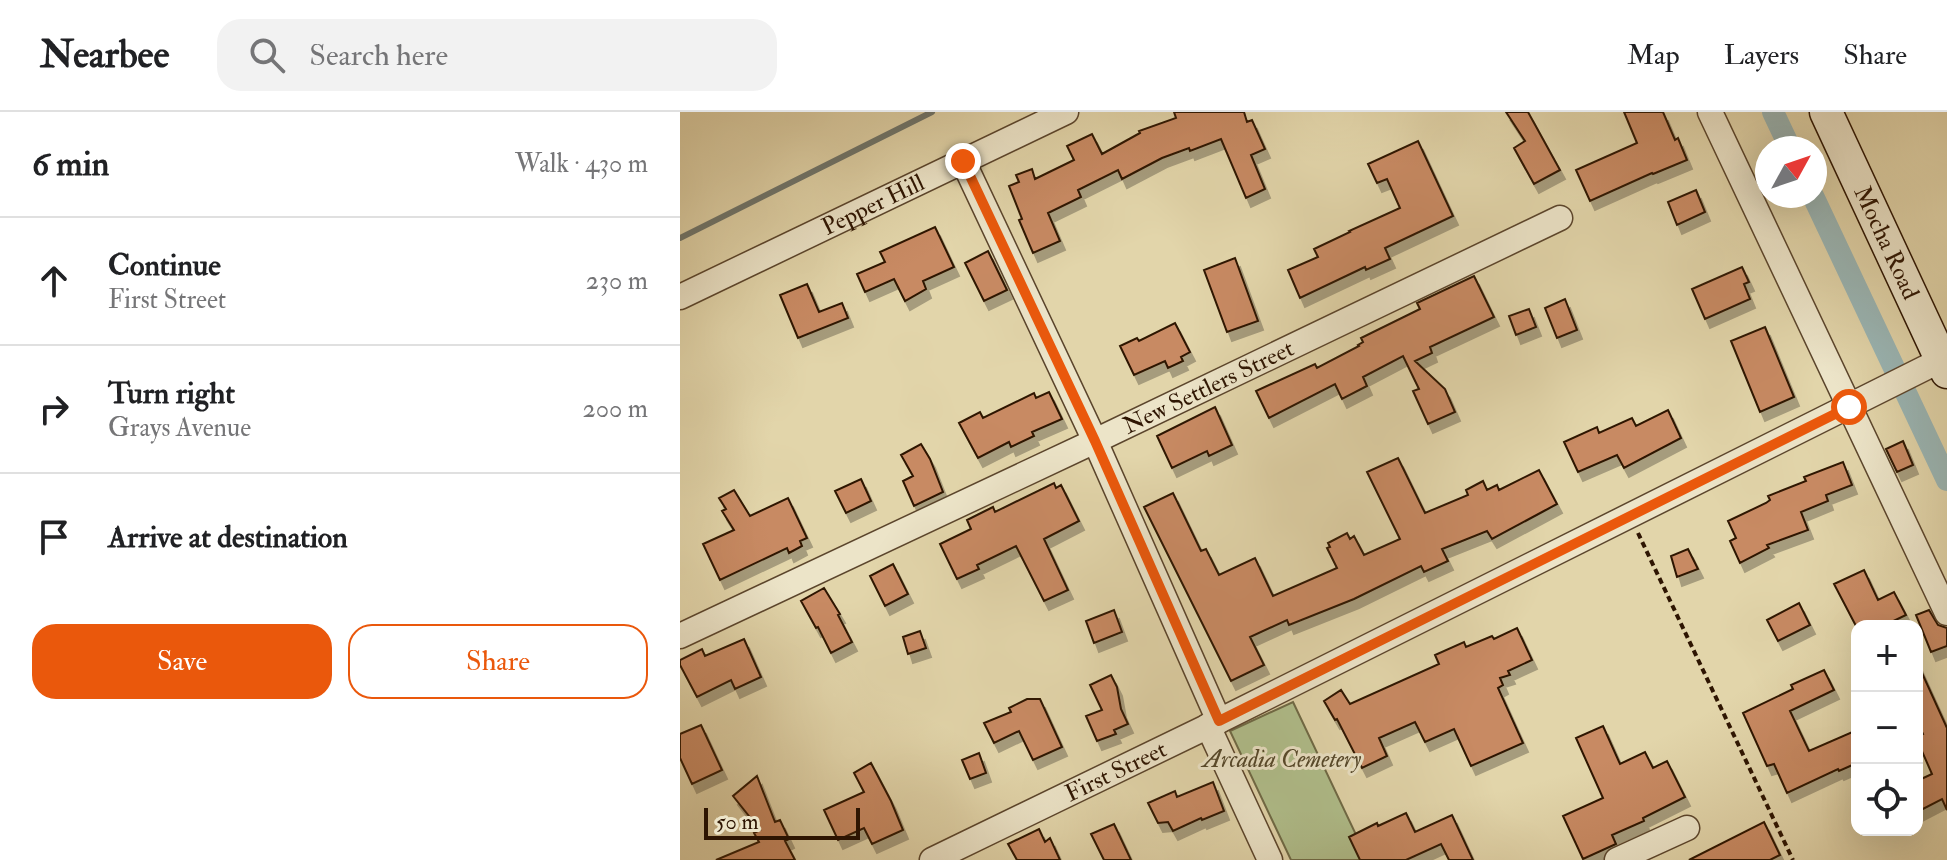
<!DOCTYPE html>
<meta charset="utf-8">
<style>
body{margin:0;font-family:"IM FELL Double Pica",serif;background:#f2f2f2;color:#202124}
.controls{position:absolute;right:24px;bottom:24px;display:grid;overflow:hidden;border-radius:16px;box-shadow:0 8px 32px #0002}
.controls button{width:72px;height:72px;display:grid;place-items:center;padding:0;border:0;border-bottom:2px solid #e0e0e0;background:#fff;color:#202124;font:40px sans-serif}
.compass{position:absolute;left:1075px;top:24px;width:72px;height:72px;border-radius:50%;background:#fff;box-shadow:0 8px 32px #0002;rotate:50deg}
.scale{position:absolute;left:24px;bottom:20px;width:156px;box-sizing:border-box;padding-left:8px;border:4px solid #2e1502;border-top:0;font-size:22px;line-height:28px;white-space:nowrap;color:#2e1502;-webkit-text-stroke:6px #ece4c8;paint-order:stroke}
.stop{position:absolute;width:24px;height:24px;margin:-18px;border:6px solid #ea580c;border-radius:50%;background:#fff}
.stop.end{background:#ea580c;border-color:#fff;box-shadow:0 2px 8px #0008}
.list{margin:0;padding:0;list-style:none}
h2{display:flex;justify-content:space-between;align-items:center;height:104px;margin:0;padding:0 32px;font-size:34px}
h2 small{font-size:26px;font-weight:400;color:#757577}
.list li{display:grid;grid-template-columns:52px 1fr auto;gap:24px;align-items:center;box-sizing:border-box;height:128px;padding:0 32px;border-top:2px solid #e0e0e0}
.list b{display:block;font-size:30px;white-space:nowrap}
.list p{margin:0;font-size:26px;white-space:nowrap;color:#757577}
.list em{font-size:26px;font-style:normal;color:#757577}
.actions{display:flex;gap:16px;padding:24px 32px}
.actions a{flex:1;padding:18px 0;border:2px solid #ea580c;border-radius:24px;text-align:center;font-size:28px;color:#ea580c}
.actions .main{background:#ea580c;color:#fff}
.icon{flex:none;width:44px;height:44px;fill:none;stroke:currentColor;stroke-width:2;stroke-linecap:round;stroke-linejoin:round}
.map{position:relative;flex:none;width:1267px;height:748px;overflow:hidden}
header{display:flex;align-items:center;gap:48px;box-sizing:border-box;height:112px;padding:0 40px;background:#fff;border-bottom:2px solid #e0e0e0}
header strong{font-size:38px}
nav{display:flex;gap:44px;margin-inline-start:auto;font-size:28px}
.search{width:560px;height:72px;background:#f2f2f2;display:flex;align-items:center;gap:20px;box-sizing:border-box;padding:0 28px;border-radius:24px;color:#757577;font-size:30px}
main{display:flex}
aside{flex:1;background:#fff}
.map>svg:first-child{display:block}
.green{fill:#b0be8b;stroke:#6f6a46;stroke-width:2}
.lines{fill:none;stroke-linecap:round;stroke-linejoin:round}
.stream{stroke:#6f766d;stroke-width:6}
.canal{stroke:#9ab6b5;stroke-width:22}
.building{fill:#c88a63;stroke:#2e1502;stroke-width:2;filter:url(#shadow)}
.street-casing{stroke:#5b452c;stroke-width:27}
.secondary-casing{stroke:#2e1502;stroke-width:35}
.path{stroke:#2e1502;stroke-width:4;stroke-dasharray:6 4;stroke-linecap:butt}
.street{stroke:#ece4c8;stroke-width:24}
.secondary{stroke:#ece4c8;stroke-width:32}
.route{stroke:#ea580c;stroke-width:10}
.labels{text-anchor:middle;stroke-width:6;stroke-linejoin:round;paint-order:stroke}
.street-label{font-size:24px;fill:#2e1502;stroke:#ece4c8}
.park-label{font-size:24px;font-style:italic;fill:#55482b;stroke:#ece4c8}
</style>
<header>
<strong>Nearbee</strong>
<div class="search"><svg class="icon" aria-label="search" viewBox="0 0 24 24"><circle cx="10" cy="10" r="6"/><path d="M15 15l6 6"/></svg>Search here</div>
<nav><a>Map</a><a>Layers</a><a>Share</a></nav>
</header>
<main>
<aside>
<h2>6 min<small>Walk · 430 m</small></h2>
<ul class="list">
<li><svg class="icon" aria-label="ahead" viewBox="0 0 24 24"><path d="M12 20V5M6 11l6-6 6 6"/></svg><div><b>Continue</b><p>First Street</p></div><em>230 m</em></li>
<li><svg class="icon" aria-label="right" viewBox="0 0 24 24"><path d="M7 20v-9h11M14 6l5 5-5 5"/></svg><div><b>Turn right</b><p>Grays Avenue</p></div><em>200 m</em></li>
<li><svg class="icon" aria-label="arrive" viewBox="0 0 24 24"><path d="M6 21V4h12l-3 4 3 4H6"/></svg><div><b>Arrive at destination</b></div></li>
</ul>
<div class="actions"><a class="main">Save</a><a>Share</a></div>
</aside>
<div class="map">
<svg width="1267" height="748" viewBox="0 0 1267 748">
<defs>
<filter id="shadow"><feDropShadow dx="5" dy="9" stdDeviation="0" flood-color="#0004"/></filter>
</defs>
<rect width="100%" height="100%" fill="#e2d5aa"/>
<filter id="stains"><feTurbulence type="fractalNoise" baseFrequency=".0025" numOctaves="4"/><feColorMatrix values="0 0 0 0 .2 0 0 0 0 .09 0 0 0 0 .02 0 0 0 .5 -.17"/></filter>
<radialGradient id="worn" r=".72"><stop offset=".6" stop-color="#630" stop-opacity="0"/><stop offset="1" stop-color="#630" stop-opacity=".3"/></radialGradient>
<path class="green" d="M613,590L688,748H611L550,619Z"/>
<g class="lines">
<path class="stream" d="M0,126L252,0"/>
<path class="canal" d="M1093,0L1110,36
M1133,84L1267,368"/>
</g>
<path class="building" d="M494,0H564L567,10L572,8L585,37L571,43L585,77L566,86L541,27L510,39L509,36L482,46L442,67L438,58L398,78L401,85L368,101L380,129L353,141L339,108L342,107L329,74L339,70L336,63L352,57L355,67L394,48L387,34L412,22L422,42L460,21L459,19L496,6Z
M826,0H848L880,58L854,72L834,36L845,29Z
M944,0H983L995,28L998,26L1007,48L973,62L972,61L910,89L896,58L957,31Z
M738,29L773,104L705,136L710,147L686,158L685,155L620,186L608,158L638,145L634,137L670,120L669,119L720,96L707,67L697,71L688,52Z
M1016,78L1025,100L997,113L988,90Z
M255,115L274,155L243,169L246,177L225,189L214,167L185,180L177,162L205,150L200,140Z
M308,139L327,178L304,189L285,151Z
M555,146L578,209L547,220L524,158Z
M1062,155L1069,170L1064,172L1070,187L1025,207L1012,177Z
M794,164L814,205L750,235L752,241L735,249L765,277L775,300L748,312L733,279L739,277L723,244L683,265L687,274L662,287L655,272L589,306L576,279L635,252L637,256L679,234L678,233L683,230L681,226L740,197L737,191Z
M127,172L139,200L162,191L168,206L118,226L100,183Z
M885,187L897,218L877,226L865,196Z
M849,197L856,215L836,223L829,204Z
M495,211L510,240L501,245L503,249L488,256L485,249L454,263L440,234L457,226L459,229Z
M1085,215L1114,285L1080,300L1051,229Z
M369,280L382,307L352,320L354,324L331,335L329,330L298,346L279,311L300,300L303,306L354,281L356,286Z
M535,295L552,333L529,344L527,339L492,356L477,324Z
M988,298L1001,326L944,356L937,343L898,360L884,330L917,315L919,321L952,306L956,314Z
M1223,329L1233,353L1217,360L1206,337Z
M241,332L250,347L263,380L234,394L223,369L233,364L221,343Z
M718,346L745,401L788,383L786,378L803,369L807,378L817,373L819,378L859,358L877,392L812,427L807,419L762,437L768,449L744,460L741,454L674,487L609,513L607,508L570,525L584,553L551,569L464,395L493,381L521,439L526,437L539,463L575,446L593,484L657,456L647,436L650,435L648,431L667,421L670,427L674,424L684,443L720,427L687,360Z
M1163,350L1172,373L1146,383L1148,389L1121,400L1128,418L1087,433L1089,436L1060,451L1050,429L1056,426L1048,409L1086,391L1090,388L1088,384L1126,369L1124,365Z
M181,367L191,389L166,401L155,379Z
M374,371L376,376L381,373L399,409L364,427L388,478L364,489L336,434L297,453L299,457L277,467L260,432L291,417L287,408L313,395L315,400Z
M54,378L70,404L108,386L127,426L120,429L122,434L109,441L107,436L40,468L23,432L54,418L42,399L46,397L39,386Z
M1008,437L1018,457L997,465L991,444Z
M213,452L228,482L205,494L190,464Z
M1184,458L1198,488L1214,480L1226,503L1203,514H1176L1154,472Z
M144,476L160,502L158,503L172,530L151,541L138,515L136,516L121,489Z
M1119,491L1130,513L1098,529L1087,508Z
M434,498L442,520L414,531L406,509Z
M1249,498L1258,513L1267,516V534L1251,540L1236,503Z
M837,516L852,548L828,559L830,563L820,566L823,573L818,576L843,631L791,654L774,617L745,630L735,610L699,626L707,644L682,656L657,607L655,608L644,589L661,578L670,592L759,552L755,543L784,530L786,535L812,524L814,527Z
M240,519L246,536L228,542L223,525Z
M64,527L81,565L55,577L51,568L17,585L0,553V548L22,537L25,544Z
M1237,550L1267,616V698L1262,687L1237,700V669L1252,662L1237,628V625L1243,622L1237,609Z
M1144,558L1154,578L1110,599L1129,639L1177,618V651L1159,659L1158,657L1107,681L1094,652L1087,654L1063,601L1113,577L1111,573Z
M431,563L437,575L441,597L448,612L434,618L436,622L417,629L406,604L422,598L410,573Z
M347,587H360L382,635L353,648L339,619L314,631L304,611L331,600L329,596Z
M21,613L42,658L12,672L0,646V622Z
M923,614L940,652L965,640L973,656L987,649L1005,685L963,706L964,709L932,723L936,732L903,747L883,704L923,686L896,626Z
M299,641L306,661L290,667L282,648Z
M191,651L211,689L223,718L192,732L184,716L158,728L144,698L184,680L174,661Z
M77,664L95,710L100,708L109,727L105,729L115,748H36L79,730L74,721L80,718L53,684Z
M533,670L544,699L522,708L521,706L493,719L488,710L478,711L468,691L495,679L497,685Z
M726,701L735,720L772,703L793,748H769L761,732L726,748H680L669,725L697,711L698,714Z
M1084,710L1100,743L1090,748H1009Z
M434,712L451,748H424L411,722Z
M359,717L365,730L370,726L380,748H337L328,732Z"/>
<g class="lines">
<defs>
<g id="street">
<path d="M1030,0L1267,501"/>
<path d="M283,49L415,329L539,609"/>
<path id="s1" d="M0,185L386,0"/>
<path id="s2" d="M0,524L415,329L880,106"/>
<path d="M528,614L590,748"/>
<path id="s3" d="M252,748L539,609L1261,248"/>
<path d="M937,748L1007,716"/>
</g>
<g id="secondary">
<path id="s4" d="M1146,0L1267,260"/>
</g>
</defs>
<use href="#street" class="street-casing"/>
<use href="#secondary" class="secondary-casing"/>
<path class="path" d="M958,421L1113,748"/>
<use href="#street" class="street"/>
<use href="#secondary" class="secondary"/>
</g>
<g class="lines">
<path class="route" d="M283,49L415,329L539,609L1169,295"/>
</g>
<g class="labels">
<g class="street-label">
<text dy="8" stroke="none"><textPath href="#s1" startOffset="214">Pepper Hill</textPath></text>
<text dy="8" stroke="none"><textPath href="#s4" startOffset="144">Mocha Road</textPath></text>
<text dy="8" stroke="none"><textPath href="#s2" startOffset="584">New Settlers Street</textPath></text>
<text dy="8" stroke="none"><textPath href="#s3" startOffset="204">First Street</textPath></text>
</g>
<g class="park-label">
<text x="602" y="655">Arcadia Cemetery</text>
</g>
</g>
<rect width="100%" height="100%" filter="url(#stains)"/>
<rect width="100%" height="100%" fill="url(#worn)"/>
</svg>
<div class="controls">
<button>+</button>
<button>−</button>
<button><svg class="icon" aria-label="locate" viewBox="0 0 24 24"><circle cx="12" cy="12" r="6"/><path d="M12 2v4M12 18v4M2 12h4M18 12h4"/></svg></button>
</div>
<svg class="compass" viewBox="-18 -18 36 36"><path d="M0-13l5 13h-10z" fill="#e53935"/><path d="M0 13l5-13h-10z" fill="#757577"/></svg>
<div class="scale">50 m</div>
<div class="stop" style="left:1169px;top:295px"></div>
<div class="stop end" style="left:283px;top:49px"></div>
</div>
</main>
